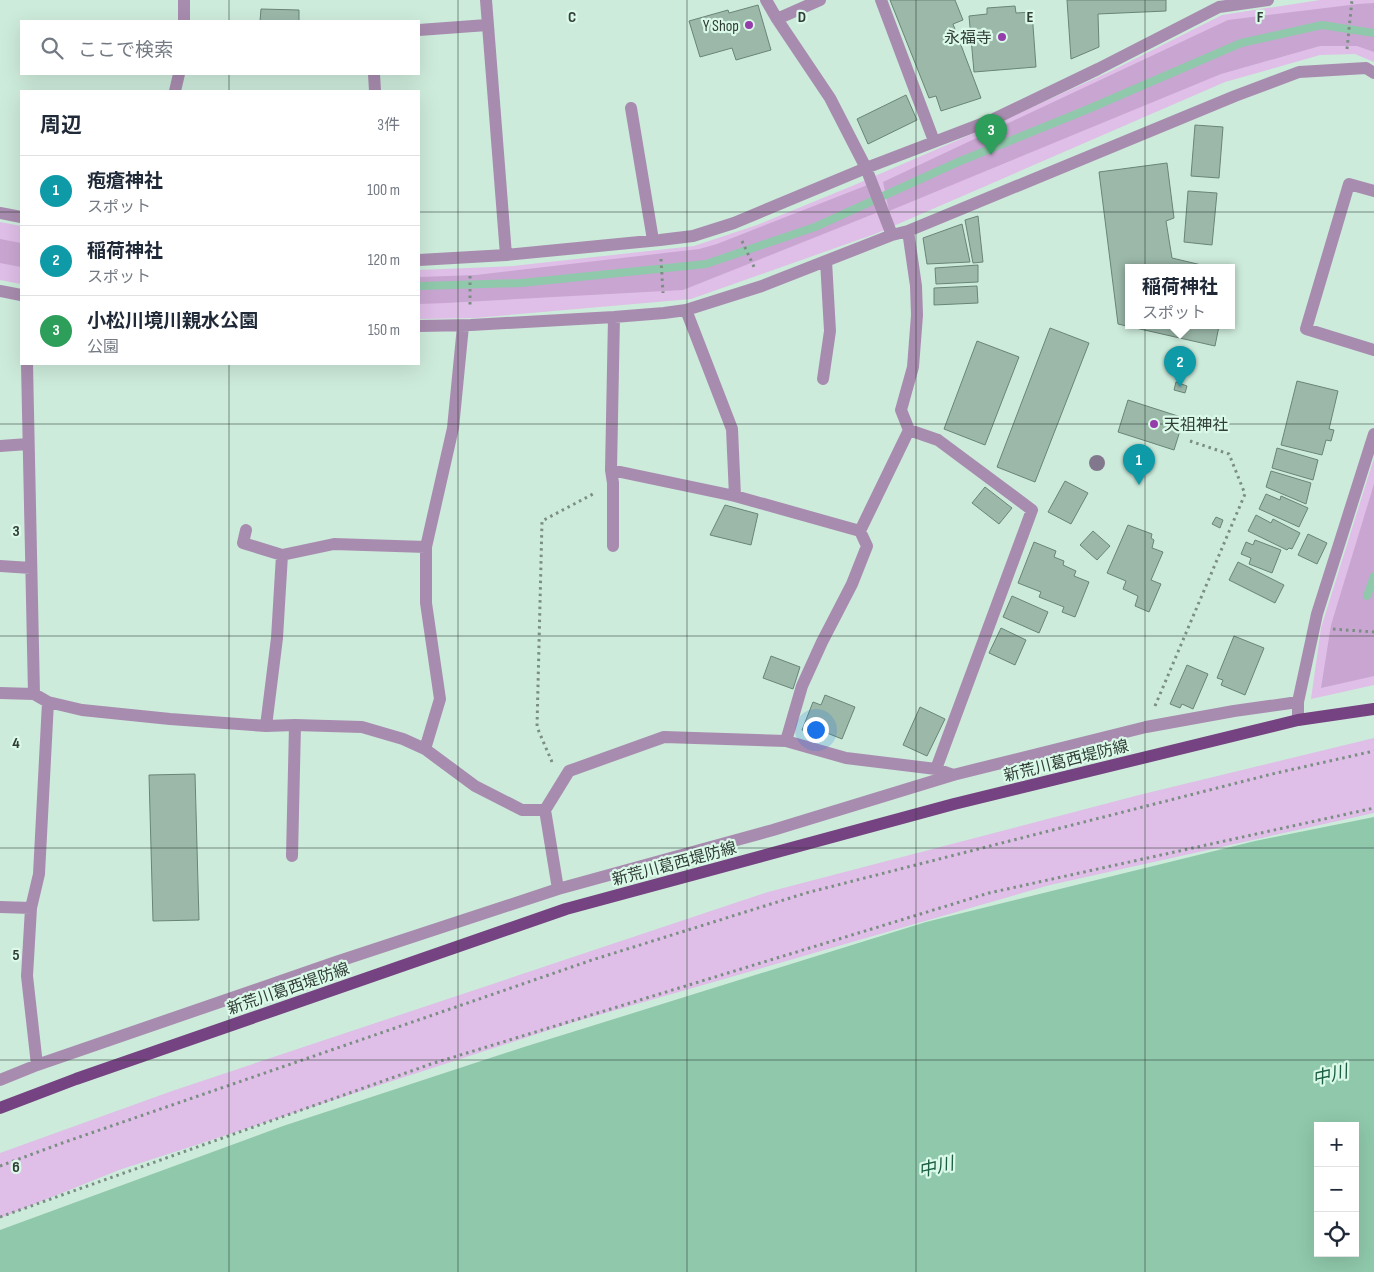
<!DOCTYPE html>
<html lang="ja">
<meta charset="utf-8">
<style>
body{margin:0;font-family:"Sofia Sans Condensed","Noto Sans JP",sans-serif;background:#f6f6f7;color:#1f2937}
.controls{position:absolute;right:15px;bottom:15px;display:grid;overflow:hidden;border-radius:0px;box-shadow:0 5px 20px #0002}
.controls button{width:45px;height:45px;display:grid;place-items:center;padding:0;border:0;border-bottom:1px solid #e0e1e3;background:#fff;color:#1f2937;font:25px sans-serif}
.you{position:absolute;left:815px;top:729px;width:18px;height:18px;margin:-12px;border:4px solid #fff;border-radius:50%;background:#1a73e8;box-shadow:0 0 0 8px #1a73e833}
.badge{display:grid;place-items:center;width:32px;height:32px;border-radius:50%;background:#7c3aed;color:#fff;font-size:16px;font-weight:700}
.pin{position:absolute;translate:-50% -41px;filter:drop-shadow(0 1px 2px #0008)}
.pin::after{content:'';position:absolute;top:26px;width:18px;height:15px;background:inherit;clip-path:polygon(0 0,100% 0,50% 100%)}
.popup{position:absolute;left:1125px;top:264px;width:110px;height:65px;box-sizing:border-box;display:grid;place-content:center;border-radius:0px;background:#fff;filter:drop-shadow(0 1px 4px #0005);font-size:16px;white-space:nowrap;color:#747a83}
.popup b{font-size:19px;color:#1f2937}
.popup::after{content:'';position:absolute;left:50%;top:100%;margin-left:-10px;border:10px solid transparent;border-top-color:#fff}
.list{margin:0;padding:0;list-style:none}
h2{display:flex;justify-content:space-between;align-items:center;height:65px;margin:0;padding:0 20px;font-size:21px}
h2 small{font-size:16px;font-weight:400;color:#747a83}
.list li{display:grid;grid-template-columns:32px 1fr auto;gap:15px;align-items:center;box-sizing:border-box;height:70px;padding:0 20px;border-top:1px solid #e0e1e3}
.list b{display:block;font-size:19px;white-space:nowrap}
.list p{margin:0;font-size:16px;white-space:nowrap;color:#747a83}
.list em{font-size:16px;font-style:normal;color:#747a83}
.icon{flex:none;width:28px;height:28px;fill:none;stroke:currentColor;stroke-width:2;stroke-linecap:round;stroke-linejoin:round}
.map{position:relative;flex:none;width:1374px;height:1272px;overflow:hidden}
.search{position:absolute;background:#fff;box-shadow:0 5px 20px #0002;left:20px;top:20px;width:400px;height:55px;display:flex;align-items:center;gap:12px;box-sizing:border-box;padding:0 18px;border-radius:0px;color:#747a83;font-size:19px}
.panel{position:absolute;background:#fff;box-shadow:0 5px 20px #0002;left:20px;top:90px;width:400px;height:275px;border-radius:0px}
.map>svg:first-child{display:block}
.green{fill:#dfbee7}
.forest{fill:#c9a6d1}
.water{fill:#8fc8ab;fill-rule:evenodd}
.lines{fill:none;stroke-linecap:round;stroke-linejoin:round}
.stream{stroke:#8fc8ab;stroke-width:8}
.building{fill:#9bb8a9;stroke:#698577}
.path{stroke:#7a8e83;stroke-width:3;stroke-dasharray:2.5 4;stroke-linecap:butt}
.minor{stroke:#a88caf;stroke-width:12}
.major{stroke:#754381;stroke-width:12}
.tree{fill:#82788d}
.grid{fill:none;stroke:#313d37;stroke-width:1;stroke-opacity:0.55}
.poi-dot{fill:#953daa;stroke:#daf9e8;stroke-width:2}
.labels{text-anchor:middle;stroke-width:4.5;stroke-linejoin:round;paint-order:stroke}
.poi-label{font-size:16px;fill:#313d37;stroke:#daf9e8;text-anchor:end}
.street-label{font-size:16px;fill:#313d37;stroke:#daf9e8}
.water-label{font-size:18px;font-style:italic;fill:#1b5f43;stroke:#daf9e8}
.grid-label{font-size:16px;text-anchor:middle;font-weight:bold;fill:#313d37;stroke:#daf9e8;stroke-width:4.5;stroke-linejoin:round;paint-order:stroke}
</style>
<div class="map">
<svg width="1374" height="1272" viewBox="0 0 1374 1272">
<rect width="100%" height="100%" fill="#cdebdb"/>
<path class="green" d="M1320,0H1374V62L1355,54L1320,55L1225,82L875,234L691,299L475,318L419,319V270L513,266L694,246L757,225L852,186L995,124L1109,72L1222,15Z
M0,222L21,226V284L0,280Z
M1374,458V685L1311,699L1321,628Z
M1374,738V813L1050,885L571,1023L119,1170L0,1218V1153L172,1091L768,892L1139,795Z"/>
<path class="forest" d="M1374,3V52L1357,46H1320L1221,74L889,211L883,182L1228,20L1358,4Z
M870,184L881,211L683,290L446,303L419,304V277L476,275L699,249L717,244Z
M0,239L21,243V267L0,263Z
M1374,484V676L1321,688L1331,625Z"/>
<path class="water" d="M1374,817V1272H0V1230L283,1126L524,1047L926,922L1255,841ZM1318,1126H1355V1253H1318Z"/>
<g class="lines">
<path class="stream" d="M419,286L521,283L706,264L815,227L958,162L1086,110L1241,43L1322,25L1374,33
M1367,596L1374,576"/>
</g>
<path class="building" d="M890,0H955L963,20L953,24L981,98L941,111L936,96L929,98Z
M1067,0H1166V11L1098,14L1099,47L1071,59Z
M758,5L771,50L736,60L732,48L700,57L689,21L728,10L729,13Z
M1015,6L1016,13L1032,12L1036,67L974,72L969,16L987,14V8Z
M261,9L299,10V21H260Z
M906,95L917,120L868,144L857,119Z
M1195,125L1223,127L1219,178L1191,176Z
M1167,163L1174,218L1166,221L1172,258L1214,268H1129V326H1219L1215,346L1118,324L1099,172Z
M1188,191L1217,193L1212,245L1184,242Z
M978,216L983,262L973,263L965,220Z
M962,224L970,262L927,264L923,238Z
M978,265V282L936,284L935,268Z
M977,286L978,303L934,305V288Z
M1050,328L1089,343L1035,482L997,467Z
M977,341L1019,357L985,445L944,429Z
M1297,381L1338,391L1329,429L1334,430L1331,441L1326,440L1322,455L1281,445Z
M1176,382L1187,386L1185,393L1174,390Z
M1128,400L1184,418L1174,450L1118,432Z
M1277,448L1318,460L1313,480L1272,468Z
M1271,471L1311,483L1306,504L1266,487Z
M1065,481L1088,493L1071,524L1048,512Z
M985,487L1012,508L999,524L972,503Z
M1266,494L1280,500L1281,496L1308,508L1299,527L1259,509Z
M725,505L758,514L751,545L710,535Z
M1256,515L1271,523L1273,519L1300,533L1292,549L1289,548L1287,550L1248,531Z
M1216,517L1223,520L1220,528L1212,524Z
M1128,525L1152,534L1151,538L1154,540L1152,548L1163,552L1151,580L1161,584L1149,612L1135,606L1138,596L1123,589L1126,581L1107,573Z
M1093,531L1110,546L1097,560L1080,545Z
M1308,534L1327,543L1317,564L1298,555Z
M1255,540L1281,550L1272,573L1249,564L1251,558L1241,554L1246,542L1253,545Z
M1034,542L1056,551L1054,557L1064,561L1063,565L1076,571L1074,576L1089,582L1075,617L1062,612L1064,607L1039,597L1041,592L1018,583Z
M1238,562L1284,585L1275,603L1229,580Z
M1012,596L1048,612L1039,633L1003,617Z
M1001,628L1026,640L1015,665L989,653Z
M1234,636L1264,648L1245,695L1221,685L1223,680L1217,678Z
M771,656L800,667L793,689L763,678Z
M1187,665L1208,674L1193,709L1182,704L1180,708L1170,704Z
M825,695L855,707L842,739L827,733L825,739L802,730L813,702L821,705Z
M920,707L945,719L927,756L903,745Z
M195,774L199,920L153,921L149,775Z"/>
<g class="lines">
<path class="path" d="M1347,49L1352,0
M742,241L755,269
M661,259L663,293
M470,276V305
M1333,629L1374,632
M1155,706L1245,494L1229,454L1190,441
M552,762L537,727L542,521L593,494
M0,1166L65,1142L592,960L806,893L1272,774L1374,751
M0,1217L431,1064L989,893L1374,808"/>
<path class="minor" d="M184,0V21
M486,0L506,255
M766,0L777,19L830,98L866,168L892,235
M881,0L934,141
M777,19L820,0
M419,30L487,25
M374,74L375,91
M175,91L179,74
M631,108L653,240
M1374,191L1349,184L1306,329L1374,350
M0,213L21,217
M419,260L506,255L660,240L693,236L734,223L866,168L994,119L1098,69L1219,7L1268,0
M0,291L21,295
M686,310L732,429L735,496
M419,326L471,325L614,317L664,313L686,310L762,286L892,235L908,231L1235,96L1299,72L1366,68L1374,73
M27,364L34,694
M823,379L830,331L826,261
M909,430L938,440L1032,510L936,769
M0,446L28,444
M611,470L735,496L860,531L909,430L901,410L913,367L917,315L916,286L908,231
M246,530L243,543L282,555L334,544L426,547
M613,546V483L611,470L614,317
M0,566L31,568
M0,693L34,694L48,702L82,710L170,719L266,726L295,725L362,727L403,739L425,749L475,786L522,810H545
M1298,720V702L1317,614L1374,434
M266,726L277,638L282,555
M786,741L802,686L822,642L852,584L867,546L860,531
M425,749L440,699L426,603V547L453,428L463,326
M292,856L295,725
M558,889L545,810L569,771L664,737L786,741L846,758L936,769L953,775
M0,907L31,908
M37,1065L27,976L31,908L39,874L48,702
M0,1080L37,1065L336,962L558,889L773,830L953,775L1146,727L1234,711L1298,702"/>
<path class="major" d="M0,1108L76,1079L566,909L954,804L1298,720L1374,709"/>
</g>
<circle class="tree" cx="1097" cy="463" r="8"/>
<path class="grid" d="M229,0V21M458,0V1272M687,0V1272M916,0V1272M1145,0V1272M229,74V91M0,212H21M419,212H1374M229,364V1272M0,424H1374M0,636H1374M0,848H1374M0,1060H1374"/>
<g class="poi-dot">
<circle cx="749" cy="25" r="5"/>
<circle cx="1002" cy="37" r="5"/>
<circle cx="1154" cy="424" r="5"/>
</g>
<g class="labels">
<g class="poi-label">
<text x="739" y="31">Y Shop</text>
<text x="992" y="43">永福寺</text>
<text x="1164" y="430" text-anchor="start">天祖神社</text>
</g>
<g class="street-label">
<text transform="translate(1066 760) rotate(-14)" y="6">新荒川葛西堤防線</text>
<text transform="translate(674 863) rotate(-15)" y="6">新荒川葛西堤防線</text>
<text transform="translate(288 988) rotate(-19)" y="6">新荒川葛西堤防線</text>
</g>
<g class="water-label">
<text transform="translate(1330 1075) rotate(-13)" y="6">中川</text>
<text transform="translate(936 1167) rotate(-13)" y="6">中川</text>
</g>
</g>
<g class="grid-label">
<text x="572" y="22">C</text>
<text x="802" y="22">D</text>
<text x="1030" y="22">E</text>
<text x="1260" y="22">F</text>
<text x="16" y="536">3</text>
<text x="16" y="748">4</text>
<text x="16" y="960">5</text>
<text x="16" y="1172">6</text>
</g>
</svg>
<div class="controls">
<button>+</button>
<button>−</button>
<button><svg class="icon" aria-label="locate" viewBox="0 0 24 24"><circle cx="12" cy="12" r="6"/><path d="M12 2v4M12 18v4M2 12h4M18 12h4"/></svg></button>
</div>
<div class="you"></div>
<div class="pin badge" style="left:1139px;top:485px;background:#0f9aa8">1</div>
<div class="pin badge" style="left:1180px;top:387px;background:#0f9aa8">2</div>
<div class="popup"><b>稲荷神社</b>スポット</div>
<div class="pin badge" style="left:991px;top:155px;background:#2e9e5b">3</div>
<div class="search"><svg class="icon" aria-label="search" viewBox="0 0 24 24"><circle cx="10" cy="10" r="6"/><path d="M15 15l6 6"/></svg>ここで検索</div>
<section class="panel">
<h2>周辺<small>3件</small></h2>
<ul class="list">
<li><span class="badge" style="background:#0f9aa8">1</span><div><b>疱瘡神社</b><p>スポット</p></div><em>100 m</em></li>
<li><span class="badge" style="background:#0f9aa8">2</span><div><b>稲荷神社</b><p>スポット</p></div><em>120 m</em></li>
<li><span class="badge" style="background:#2e9e5b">3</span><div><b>小松川境川親水公園</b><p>公園</p></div><em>150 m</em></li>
</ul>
</section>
</div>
